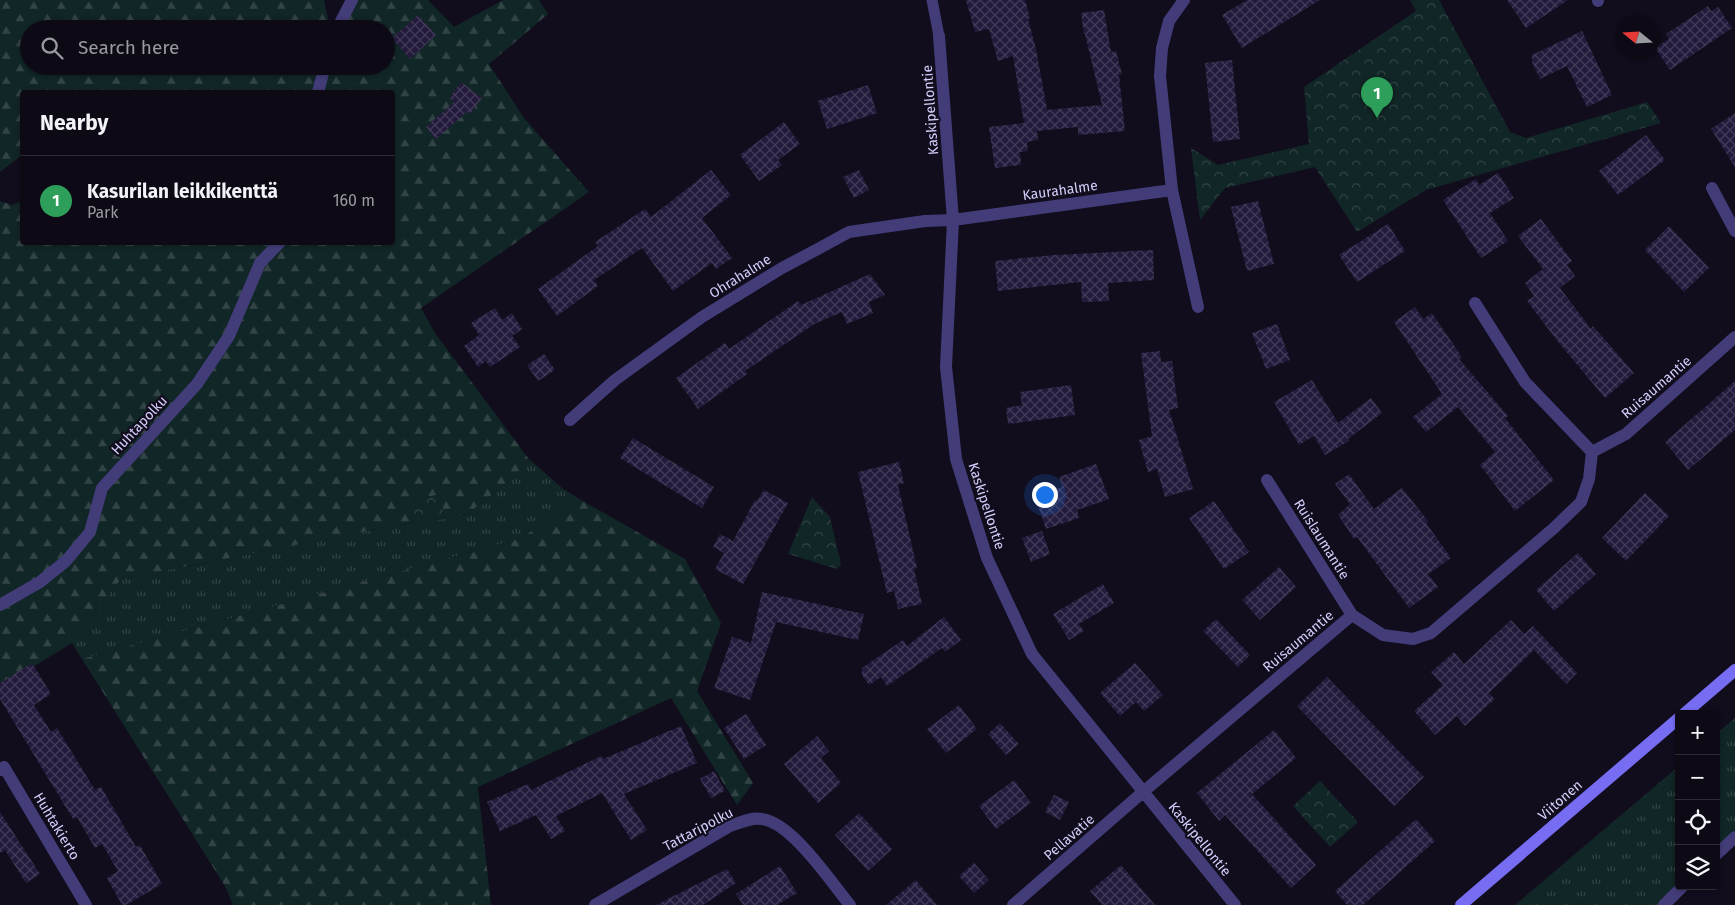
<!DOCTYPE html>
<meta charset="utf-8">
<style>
body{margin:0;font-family:"Fira Sans",sans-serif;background:#16131f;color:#f1f3f6}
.controls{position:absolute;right:15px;bottom:15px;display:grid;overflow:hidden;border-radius:5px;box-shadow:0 1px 4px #0004}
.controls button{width:45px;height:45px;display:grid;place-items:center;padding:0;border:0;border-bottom:1px solid #2d2b35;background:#0d0a16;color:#f1f3f6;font:25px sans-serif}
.compass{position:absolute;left:1615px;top:15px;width:45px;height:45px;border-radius:50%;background:#0d0a16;box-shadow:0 1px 4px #0004;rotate:288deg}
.you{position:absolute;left:1044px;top:494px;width:18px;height:18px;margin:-12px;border:4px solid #fff;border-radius:50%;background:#1a73e8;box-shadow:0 0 0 8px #1a73e833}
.badge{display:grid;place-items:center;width:32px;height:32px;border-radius:50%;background:#0b8043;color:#fff;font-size:16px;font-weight:700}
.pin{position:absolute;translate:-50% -41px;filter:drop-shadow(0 1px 2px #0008)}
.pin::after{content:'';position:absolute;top:26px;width:18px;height:15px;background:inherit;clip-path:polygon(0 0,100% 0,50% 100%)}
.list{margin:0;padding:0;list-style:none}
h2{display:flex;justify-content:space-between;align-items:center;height:65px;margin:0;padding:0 20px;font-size:21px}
h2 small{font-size:16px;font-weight:400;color:#9a9aa1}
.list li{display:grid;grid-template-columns:32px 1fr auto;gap:15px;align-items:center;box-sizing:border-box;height:90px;padding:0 20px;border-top:1px solid #2d2b35}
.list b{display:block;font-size:19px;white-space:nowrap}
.list p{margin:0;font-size:16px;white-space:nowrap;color:#9a9aa1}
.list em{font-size:16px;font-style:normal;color:#9a9aa1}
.icon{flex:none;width:28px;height:28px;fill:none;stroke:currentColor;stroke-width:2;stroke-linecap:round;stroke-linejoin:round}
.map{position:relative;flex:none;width:1735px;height:905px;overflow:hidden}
.search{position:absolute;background:#0d0a16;box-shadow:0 1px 4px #0004;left:20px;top:20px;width:375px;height:55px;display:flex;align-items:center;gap:12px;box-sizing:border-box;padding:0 18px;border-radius:28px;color:#9a9aa1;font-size:19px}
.panel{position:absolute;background:#0d0a16;box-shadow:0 1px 4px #0004;left:20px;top:90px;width:375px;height:155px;border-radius:5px}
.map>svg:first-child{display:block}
.grass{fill:url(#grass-tufts)}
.forest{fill:url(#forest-firs)}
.park{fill:url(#park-crowns)}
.building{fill:url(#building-cross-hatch)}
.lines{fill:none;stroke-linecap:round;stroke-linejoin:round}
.lane{stroke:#423c78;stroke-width:11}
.street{stroke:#423c78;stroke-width:12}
.secondary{stroke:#776df3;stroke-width:12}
.labels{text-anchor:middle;stroke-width:4.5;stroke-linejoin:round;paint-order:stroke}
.street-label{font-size:14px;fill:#d5cefb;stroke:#110d1d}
</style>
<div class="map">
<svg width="1735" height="905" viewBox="0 0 1735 905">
<defs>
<pattern id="grass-tufts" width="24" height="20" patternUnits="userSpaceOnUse" patternTransform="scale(1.25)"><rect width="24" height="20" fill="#112626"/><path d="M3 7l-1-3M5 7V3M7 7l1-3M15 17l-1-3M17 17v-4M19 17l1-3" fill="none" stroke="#334446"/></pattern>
<pattern id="forest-firs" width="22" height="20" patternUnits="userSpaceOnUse" patternTransform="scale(1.25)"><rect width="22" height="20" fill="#112626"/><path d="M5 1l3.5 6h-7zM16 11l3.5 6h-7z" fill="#334446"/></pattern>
<pattern id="park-crowns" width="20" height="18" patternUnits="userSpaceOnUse" patternTransform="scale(1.25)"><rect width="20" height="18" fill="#112626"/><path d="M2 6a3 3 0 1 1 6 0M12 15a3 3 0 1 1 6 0" fill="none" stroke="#334446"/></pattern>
<pattern id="building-cross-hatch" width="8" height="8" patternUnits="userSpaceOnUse" patternTransform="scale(1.25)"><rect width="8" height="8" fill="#241b3c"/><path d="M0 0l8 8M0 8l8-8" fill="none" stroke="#433b59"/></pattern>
</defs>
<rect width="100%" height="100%" fill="#110d1d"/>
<path class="grass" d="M528,458L562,488L581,500L519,539L82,659L72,643L121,579L413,522L444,519L469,513L518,473Z
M1735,718V837L1716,855V734Z
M1679,766V886L1664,905H1515Z"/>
<path class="forest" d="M0,0H324L330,29H29V66H386V29H337L352,0H428L454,27L503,0H539L548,14L489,64L524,118L589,192L421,308L435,333L528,458L518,473L469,513L444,519L441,495L411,498L413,522L121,579L72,643L0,687V201L12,205L22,201V242H392V92H22V155L0,172Z
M581,500L685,559L721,623L697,691L753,783L737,805L671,698L478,787L491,905H233L225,886L82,659L519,539Z"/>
<path class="park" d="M1410,0H1439L1510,132L1526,138L1647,102L1661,123L1426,190L1357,232L1315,167L1225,188L1200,220L1191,148L1218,165L1309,144L1304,87L1416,11Z
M441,495L444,519L413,522L410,498Z
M812,497L830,517L841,564L837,569L788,554Z
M1320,781L1358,822L1330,847L1293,806Z"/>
<path class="building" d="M966,0H1025L1030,18L1028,19L1036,49L1047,110L1102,105L1085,34H1084L1081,13L1104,10L1111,52L1116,51L1122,74L1119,75L1125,131L1078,135V127L1037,131L1038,140L1027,142L1028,151L1020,152L1021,165L995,168L989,127L1024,123L1013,56L998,61L989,29L975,32Z
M1247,0H1320L1242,48L1222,15Z
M1507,0H1568L1526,28Z
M1708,6L1711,11L1718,7L1732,28L1670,70L1655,48L1669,39L1666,34Z
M418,15L436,35L410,59L392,38Z
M1582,31L1612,95L1587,107L1567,66L1540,79L1532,62V55Z
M1232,60L1240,139L1213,142L1205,63Z
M461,82L482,98L470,114L467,112L436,139L426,127L454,102L449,98Z
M868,85L877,113L827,129L818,101Z
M1735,113V167L1711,129Z
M784,122L800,144L778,160L782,165L759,181L740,155Z
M1646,135L1665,160L1618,195L1599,171Z
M711,170L731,195L702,218L732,258L716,269L712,263L673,291L642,248L594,280L598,286L557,316L538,289L598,246L595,242L645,209L651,217Z
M859,170L869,190L854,198L843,177Z
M1498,173L1514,198L1490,213L1508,241L1481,258L1443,200L1476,179L1479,185Z
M1258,201L1274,264L1247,271L1231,207Z
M1541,219L1572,261L1567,265L1575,276L1560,288L1591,329L1593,326L1634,373L1605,398L1559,343L1527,301L1534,296L1525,283L1543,269L1518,236Z
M1388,224L1405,251L1357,282L1339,255Z
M1669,226L1709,268L1684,292L1645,250Z
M1153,250L1154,280L1108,283L1109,301L1082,302L1081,282L998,291L995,261L1054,255Z
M870,274L885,295L869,302L873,313L847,324L842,312L816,323L745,371L747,374L698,409L676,378L725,343L729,349L798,301L801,305Z
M1415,307L1423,319L1432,313L1462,357L1459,359L1508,416L1505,418L1554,480L1515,511L1480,465L1495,452L1458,407L1426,432L1413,417L1442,394L1394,322Z
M495,308L502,320L512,313L522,329L512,336L520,347L490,367L486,361L478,367L464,346L479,335L471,323Z
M1277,324L1290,360L1266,369L1252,333Z
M1160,351L1161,362L1172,361L1178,408L1169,410L1193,489L1165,497L1157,469L1148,472L1139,440L1152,436L1141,353Z
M544,354L555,370L538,381L527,365Z
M1312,380L1338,423L1371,398L1382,413L1348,439L1349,441L1325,455L1314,436L1299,445L1274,402Z
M1735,381V430L1688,470L1665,442Z
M1071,385L1075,415L1008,424L1006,408L1022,405L1020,392Z
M633,438L714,487L702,508L620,458Z
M899,462L904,483L898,485L917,568L914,569L922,604L898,609L894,591L887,593L858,472Z
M1096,464L1109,499L1077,510L1079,518L1046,529L1035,497L1062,487L1059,477Z
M1349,474L1374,509L1402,488L1428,521L1426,523L1451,558L1428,574L1438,587L1409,608L1357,537L1354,539L1338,515L1350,504L1335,484Z
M764,490L788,503L743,584L715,569L724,553L713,547L720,534L733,541L755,500L757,501Z
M1645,493L1669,516L1626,561L1602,538Z
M1214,501L1249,552L1224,569L1189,518Z
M1042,531L1050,554L1031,562L1022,538Z
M1578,553L1596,574L1554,611L1536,590Z
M1279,567L1296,587L1260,620L1242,600Z
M1103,584L1114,603L1079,624L1084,631L1069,640L1053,614Z
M762,592L864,614L858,640L776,622L750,700L714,688L732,637L751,643Z
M944,617L961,640L945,652L942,648L887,686L881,677L869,685L862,675V668L903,640L907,646Z
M1216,619L1250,655L1238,667L1203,631Z
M1511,620L1524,634L1533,626L1577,673L1566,684L1534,650L1489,693L1495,699L1465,726L1457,716L1435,735L1414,711L1443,685L1431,672L1454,652L1464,664Z
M32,663L51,694L34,705L51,732L57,728L95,790L101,787L136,847L140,845L162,884L126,905H122L107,878L118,871L102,844L95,848L77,817L73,819L0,699V683Z
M1135,663L1163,695L1144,711L1136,702L1120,716L1100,693Z
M1327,677L1424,777L1394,806L1297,706Z
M959,705L977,729L946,753L927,729Z
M746,714L766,745L744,759L724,728Z
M1000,723L1019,744L1006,755L988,734Z
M681,726L697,763L624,794L647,830L631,840L602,793L556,816L565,831L551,839L536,815L500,831L487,802L528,784L531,790L601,756L603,759Z
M1274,730L1296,758L1252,794L1316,865L1291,888L1225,815L1219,821L1197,793Z
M817,736L829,751L821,758L841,783L818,803L784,764Z
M714,771L725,791L711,798L700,779Z
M1014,780L1031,803L996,829L979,806Z
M1054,795L1069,802L1060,820L1045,812Z
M0,812L40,874L26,883L5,850L0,853Z
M859,813L892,849L868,871L835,835Z
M1416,819L1435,841L1363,905H1347L1335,891Z
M974,863L989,880L974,893L959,876Z
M1121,865L1155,905H1102L1090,891Z
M780,866L797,893L777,905H743L736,894Z
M727,869L736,883L703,905H656Z
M916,880L937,905H886Z"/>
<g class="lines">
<path class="lane" d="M932,0L939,36"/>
<path class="street" d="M1184,0L1169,21L1162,48L1160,76L1172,190L1198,307
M1598,0V1
M337,29L352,0
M939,36L953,220L946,367L956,459L987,558L1032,654L1235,905
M318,92L325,66
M1712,188L1735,231
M570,420L615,380L702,317L782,268L816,250L849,232L925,221L953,220L1172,190
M1592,452L1626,434L1735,337
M1267,480L1352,615
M0,605L40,582L66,561L90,532L102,488L197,384L229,336L260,263L280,242
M0,770L4,767L86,905
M1716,855L1735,837
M595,905L728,827C739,823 751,817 762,819C792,823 831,882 850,905
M1013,905L1143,792L1352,615L1383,635L1413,639L1431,633L1554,528L1581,502L1589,479L1592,452L1525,382L1475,303
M1664,905L1683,886"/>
<path class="secondary" d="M1684,714L1735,670
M1461,905L1679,718"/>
</g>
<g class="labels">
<g class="street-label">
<text transform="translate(930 110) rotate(-94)" y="5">Kaskipellontie</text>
<text transform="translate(1060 190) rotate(-8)" y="5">Kaurahalme</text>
<text transform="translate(740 276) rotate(-32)" y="5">Ohrahalme</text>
<text transform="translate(1656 387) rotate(-41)" y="5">Ruisaumantie</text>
<text transform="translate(139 425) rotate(-47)" y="5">Huhtapolku</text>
<text transform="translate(987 506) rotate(72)" y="5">Kaskipellontie</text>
<text transform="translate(1322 539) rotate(58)" y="5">Ruislaumantie</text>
<text transform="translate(1298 641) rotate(-40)" y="5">Ruisaumantie</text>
<text transform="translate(1560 800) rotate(-41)" y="5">Viitonen</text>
<text transform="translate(57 826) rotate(59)" y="5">Huhtakierto</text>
<text transform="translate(698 829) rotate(-28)" y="5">Tattaripolku</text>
<text transform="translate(1069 837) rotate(-41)" y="5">Pellavatie</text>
<text transform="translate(1200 839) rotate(51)" y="5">Kaskipellontie</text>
</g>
</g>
</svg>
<div class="controls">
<button>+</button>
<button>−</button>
<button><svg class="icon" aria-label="locate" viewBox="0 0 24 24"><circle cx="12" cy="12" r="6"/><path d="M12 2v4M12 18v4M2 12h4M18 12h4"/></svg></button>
<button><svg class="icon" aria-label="layers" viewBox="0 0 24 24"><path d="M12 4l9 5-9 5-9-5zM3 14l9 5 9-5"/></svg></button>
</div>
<svg class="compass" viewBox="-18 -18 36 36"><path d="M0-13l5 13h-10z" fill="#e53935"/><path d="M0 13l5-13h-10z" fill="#9a9aa1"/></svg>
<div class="you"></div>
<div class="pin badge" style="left:1377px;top:118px;background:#2e9e5b">1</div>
<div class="search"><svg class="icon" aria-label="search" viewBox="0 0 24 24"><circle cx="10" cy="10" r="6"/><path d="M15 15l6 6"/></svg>Search here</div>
<section class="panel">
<h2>Nearby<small></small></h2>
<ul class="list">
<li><span class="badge" style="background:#2e9e5b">1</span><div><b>Kasurilan leikkikenttä</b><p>Park</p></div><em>160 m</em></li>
</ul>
</section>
</div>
